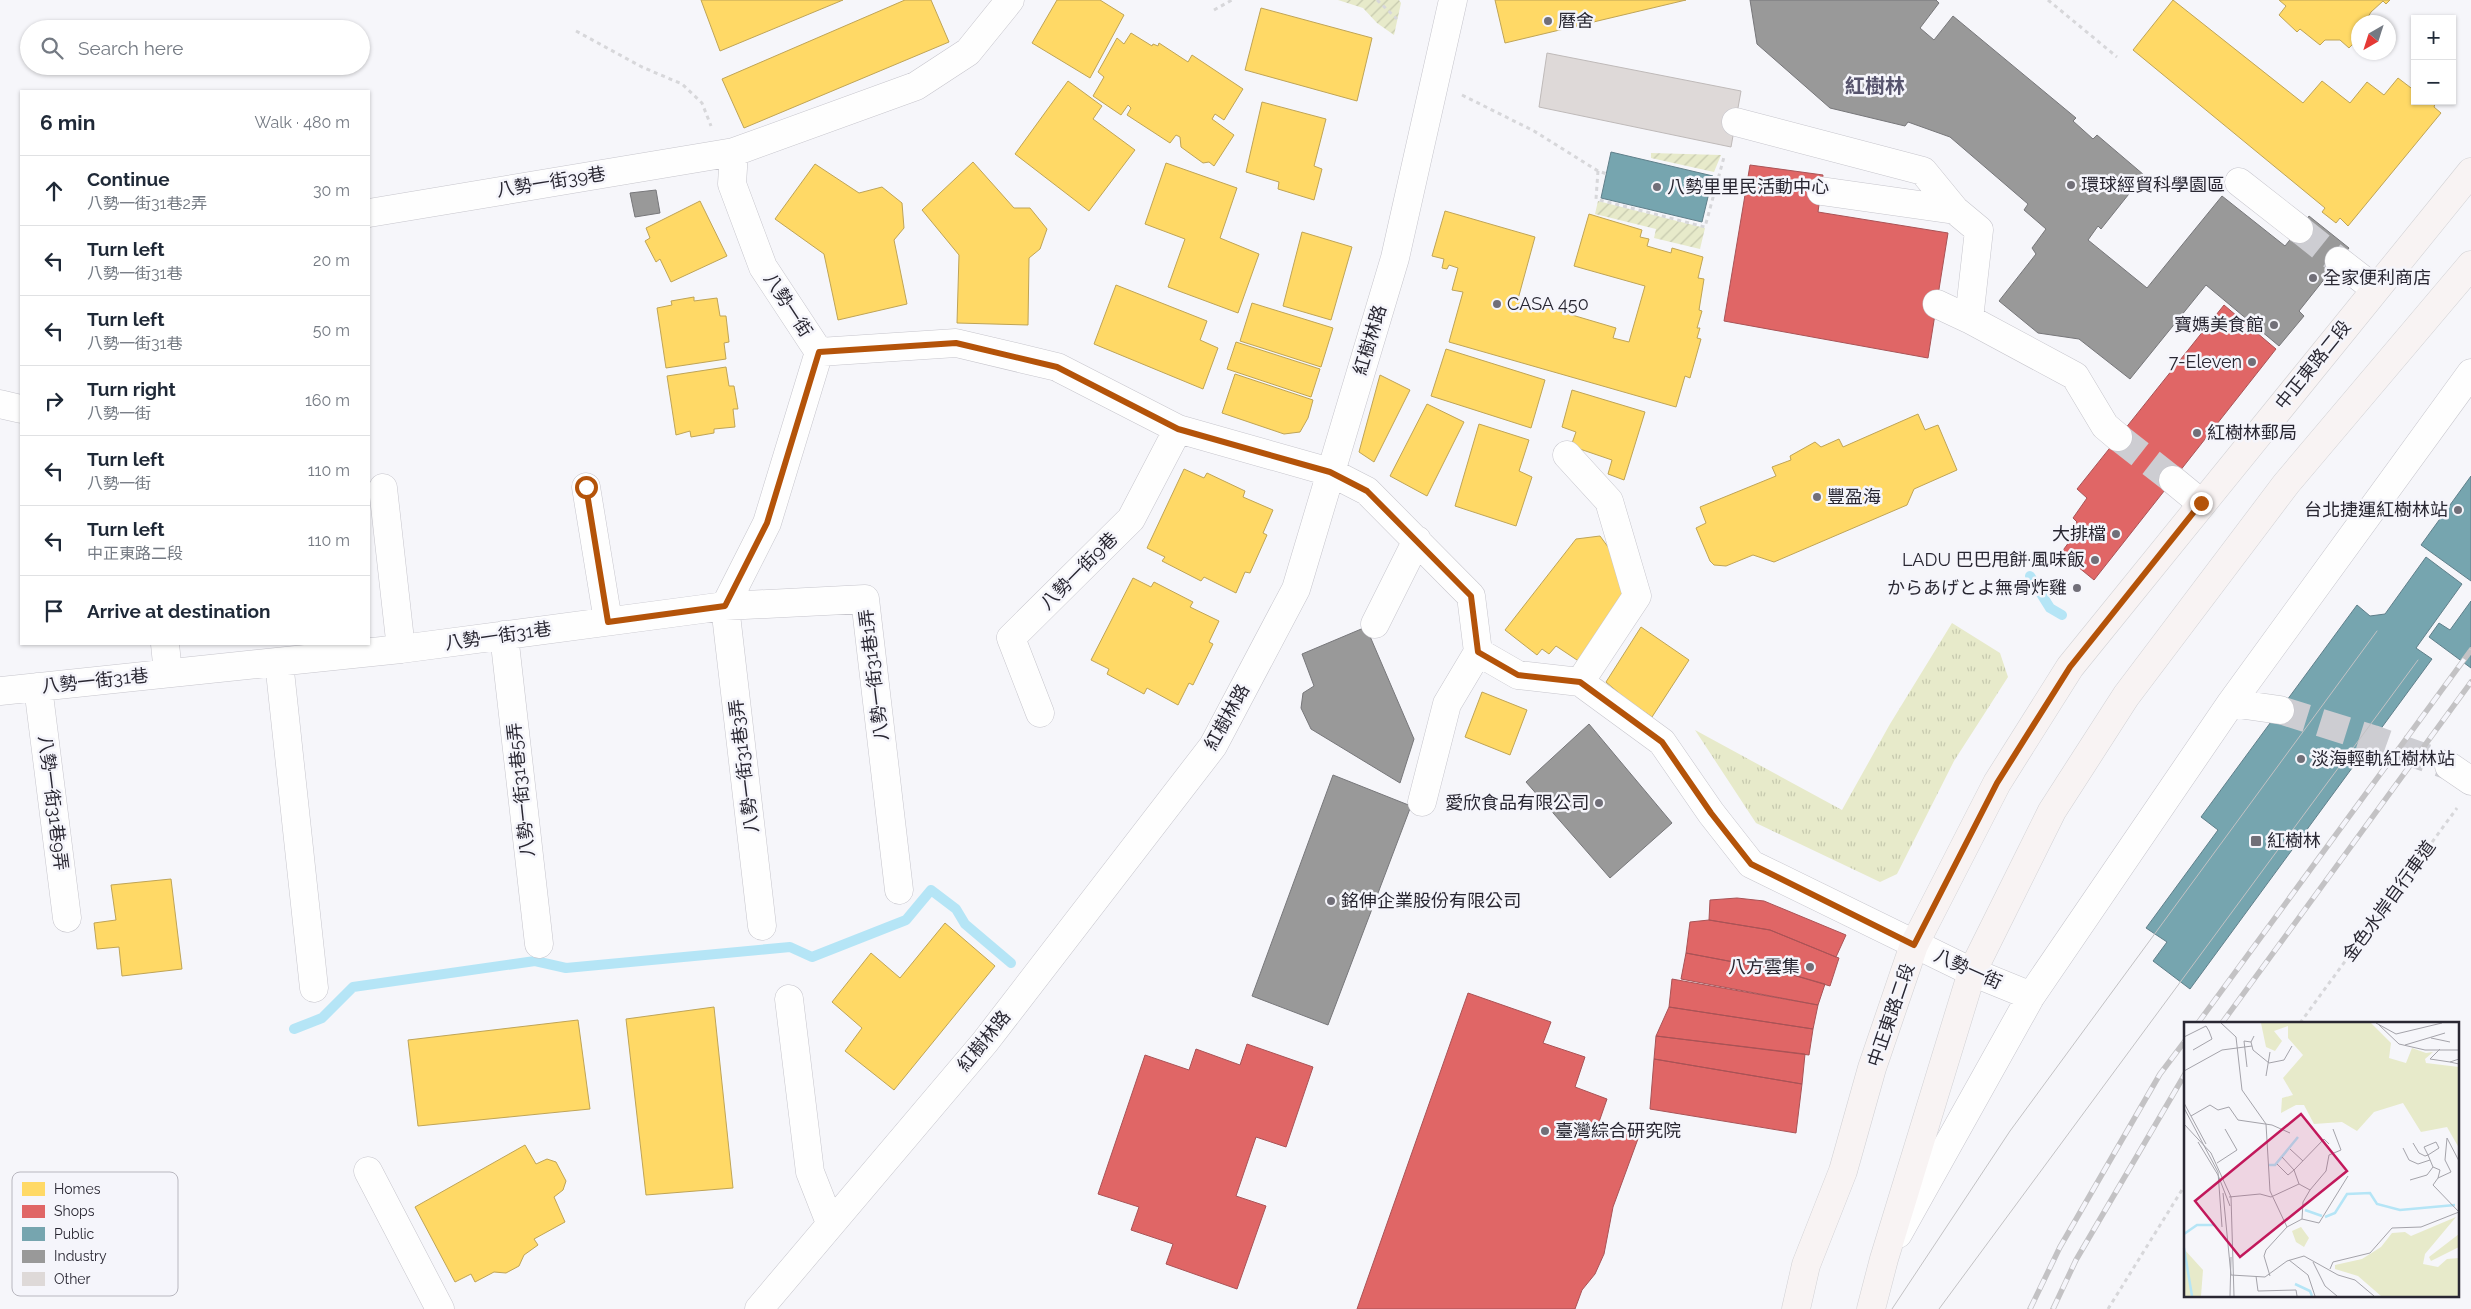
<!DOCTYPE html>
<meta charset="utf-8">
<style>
body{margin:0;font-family:Raleway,"Noto Sans TC","Noto Sans JP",sans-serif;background:#f2f2f3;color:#1f2937}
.controls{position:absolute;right:15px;top:15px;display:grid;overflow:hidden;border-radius:0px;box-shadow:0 1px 4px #0004}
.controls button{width:45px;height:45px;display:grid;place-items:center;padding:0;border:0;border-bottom:1px solid #e0e1e3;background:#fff;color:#1f2937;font:25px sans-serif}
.compass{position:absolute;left:2351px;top:15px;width:45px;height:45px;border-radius:50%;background:#fff;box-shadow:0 1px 4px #0004;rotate:219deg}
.stop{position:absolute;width:15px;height:15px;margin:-11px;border:4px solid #b45309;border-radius:50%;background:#fff}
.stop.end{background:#b45309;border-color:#fff;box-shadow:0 1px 5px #0008}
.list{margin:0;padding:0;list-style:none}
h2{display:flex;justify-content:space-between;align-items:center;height:65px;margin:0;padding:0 20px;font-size:21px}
h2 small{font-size:16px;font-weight:400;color:#747a83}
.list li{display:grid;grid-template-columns:32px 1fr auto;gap:15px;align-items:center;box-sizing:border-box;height:70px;padding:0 20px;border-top:1px solid #e0e1e3}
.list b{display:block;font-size:19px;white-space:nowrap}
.list p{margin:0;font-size:16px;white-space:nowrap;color:#747a83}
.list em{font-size:16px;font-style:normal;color:#747a83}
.icon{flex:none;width:28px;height:28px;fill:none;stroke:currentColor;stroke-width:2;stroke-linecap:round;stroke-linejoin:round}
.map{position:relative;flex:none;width:2471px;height:1309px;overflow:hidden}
.search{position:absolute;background:#fff;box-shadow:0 1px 4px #0004;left:20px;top:20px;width:350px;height:55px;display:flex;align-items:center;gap:12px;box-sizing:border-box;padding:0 18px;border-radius:28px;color:#747a83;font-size:19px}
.panel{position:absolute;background:#fff;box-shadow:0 1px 4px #0004;left:20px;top:90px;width:350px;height:555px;border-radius:0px}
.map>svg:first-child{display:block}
.park{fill:url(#park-tufts)}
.garden{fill:url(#garden-furrows)}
.homes{fill:#ffd966;stroke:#bfa456}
.shops{fill:#e06666;stroke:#a95356}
.public{fill:#76a5af;stroke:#5f7f8a}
.industry{fill:#999;stroke:#77777a}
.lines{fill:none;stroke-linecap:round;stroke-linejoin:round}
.stream{stroke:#b5e5f6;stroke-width:10}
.building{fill:#ded9d8;stroke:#bfbab9}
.minor-tunnel{stroke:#cdcdd2;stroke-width:28;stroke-dasharray:28 14;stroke-linecap:butt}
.minor-casing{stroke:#c6c5cc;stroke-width:29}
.major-casing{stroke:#d1d1d4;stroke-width:29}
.path{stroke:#d7d7da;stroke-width:3;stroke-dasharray:4 4;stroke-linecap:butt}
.minor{stroke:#fefefe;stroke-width:28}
.major{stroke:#f8f3f3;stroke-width:28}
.tram{stroke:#c3c2c4;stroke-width:1}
.rail-casing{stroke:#c3c2c4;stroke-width:5.5}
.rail{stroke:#f5f5fb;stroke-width:4;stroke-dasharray:11;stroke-linecap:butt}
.route{stroke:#b45309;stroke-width:6}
.poi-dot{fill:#716f78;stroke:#f5f5fb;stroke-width:2}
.labels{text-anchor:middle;stroke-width:5;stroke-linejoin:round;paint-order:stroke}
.poi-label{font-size:18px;fill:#292732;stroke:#f5f5fb;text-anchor:start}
.street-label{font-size:18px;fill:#292732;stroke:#f5f5fb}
.quarter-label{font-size:20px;font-weight:bold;fill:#57546d;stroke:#f5f5fb}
.inset-river{fill:none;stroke:#b5e5f6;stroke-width:2.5}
.inset-road{fill:none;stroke:#a4a3aa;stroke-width:1}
.view{fill:#c2185b;fill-opacity:0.15;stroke:#c2185b;stroke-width:2.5}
.inset-edge{fill:none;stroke:#292732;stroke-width:2.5}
.key{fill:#f5f5fb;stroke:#b8b7bf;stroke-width:1}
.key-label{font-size:14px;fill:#292732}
</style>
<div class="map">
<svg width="2471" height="1309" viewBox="0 0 2471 1309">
<defs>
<pattern id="park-tufts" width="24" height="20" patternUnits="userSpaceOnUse" patternTransform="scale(1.25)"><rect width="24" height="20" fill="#e7eaca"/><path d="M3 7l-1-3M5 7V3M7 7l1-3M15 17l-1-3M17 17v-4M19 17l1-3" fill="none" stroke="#c6c9ae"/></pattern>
<pattern id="garden-furrows" width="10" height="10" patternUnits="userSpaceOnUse" patternTransform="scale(1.25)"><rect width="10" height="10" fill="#e7eaca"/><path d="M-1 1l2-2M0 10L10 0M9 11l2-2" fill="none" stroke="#c6c9ae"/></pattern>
</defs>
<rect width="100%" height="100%" fill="#f6f6fa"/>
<path class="park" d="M1952,623L2000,653L2008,677L1954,761L1897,874L1880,882L1756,823L1695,730L1842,810L1890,724Z"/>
<path class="garden" d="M1338,0H1399L1401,3L1394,35L1377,23L1363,8Z
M1651,153L1721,155L1714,172L1651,158Z
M1598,201L1705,228L1700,249L1654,238L1656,229L1595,214Z"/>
<path class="homes" d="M701,0H843L720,51Z
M905,0H931L949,42L744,128L722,79Z
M1057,0H1100L1124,15L1090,78L1032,43Z
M1495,0H1686L1505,43Z
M2173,0L2303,103L2322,81L2350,103L2367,82L2384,95L2398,78L2415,91V101H2436L2434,107L2441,113L2348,226L2340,218L2336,223L2322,212L2325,208L2133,50Z
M2279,0H2390L2386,4L2383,1L2371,12L2365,22H2358V39L2349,48L2340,40H2325L2320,45L2300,29L2297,32L2279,15L2286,6Z
M1261,8L1372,38L1357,101L1245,70Z
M1131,33L1152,46L1153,44L1158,46L1159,43L1188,62L1192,55L1243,89L1224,120L1215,114L1212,119L1234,135L1214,166L1209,162L1203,163L1181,147L1180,137L1176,135L1170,143L1127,115L1131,108L1128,105L1121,115L1093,96L1104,77L1098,72L1117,38L1124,44Z
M1068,81L1102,106L1093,119L1135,150L1089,211L1015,154Z
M1262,102L1326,119L1314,166L1322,169L1314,200L1278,189L1279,182L1246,172Z
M973,162L1014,208H1030L1047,229L1040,249L1029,258L1028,325L957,323L959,255L922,210Z
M1166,163L1237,188L1220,238L1259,254L1238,313L1168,287L1185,239L1145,224Z
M815,164L859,193L882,187L902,203L904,228L894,240L907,304L838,320L824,254L775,219Z
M700,201L727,256L671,282L660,259L656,262L645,241L650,238L646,228Z
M1445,211L1535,237L1518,299L1616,328L1613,338L1629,342L1645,286L1574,266L1589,214L1642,230L1640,237L1649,239L1647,246L1671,253L1672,248L1703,257L1698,278L1704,279L1699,310L1702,311L1697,328H1700L1697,338L1701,339L1690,378L1685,376L1676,407L1449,342L1463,292L1452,290L1458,268L1449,265L1447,269L1442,268L1444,259L1432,256Z
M1302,232L1352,247L1331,320L1283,306Z
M1116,285L1207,321L1200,340L1218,348L1203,389L1094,344Z
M694,297V301L717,298L720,316H726L729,342L724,343L726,359L666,368L657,308L672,305L671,301Z
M1252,303L1333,328L1321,367L1240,341Z
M1236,342L1320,369L1311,397L1227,369Z
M1446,349L1545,380L1531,428L1431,396Z
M726,367L729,386H734L738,409H733L735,427L714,429V433L691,437L690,431L676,435L667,376Z
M1235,374L1313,400L1308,418L1300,432L1284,434L1222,413Z
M1380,375L1410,390L1374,462L1359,452Z
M1572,390L1645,412L1624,480L1608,474L1612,460L1571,446L1576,432L1562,427Z
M1427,404L1464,422L1427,496L1390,476Z
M1918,414L1925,430L1938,425L1957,470L1914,489L1907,505L1774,562L1753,555L1726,566L1714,565L1710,561L1696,528L1706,523L1700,507L1776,476L1772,467L1791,460L1790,456L1815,442L1821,447L1839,439L1843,447Z
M1479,424L1529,440L1519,471L1532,477L1516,526L1455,506Z
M1184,469L1204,478L1207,473L1245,491L1243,497L1273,510L1263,533L1267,535L1250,573L1245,572L1236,593L1204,577L1201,581L1162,561L1165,557L1147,548Z
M1600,536L1622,566V603L1580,662L1556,646L1549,654L1542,649L1537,655L1505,630L1576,539Z
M1133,578L1151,587L1154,582L1193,602L1190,607L1219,621L1209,642L1213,644L1193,685L1189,683L1178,705L1147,688L1144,694L1107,674L1109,669L1091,660Z
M1641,627L1689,660L1652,717L1627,700L1606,682Z
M1482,692L1527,710L1510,755L1465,737Z
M171,879L182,969L122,976L119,947L97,949L94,923L116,920L111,885Z
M945,923L995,966L894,1090L845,1051L862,1028L832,1002L871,953L900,978Z
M714,1007L733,1188L646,1195L626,1019Z
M578,1020L590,1109L418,1126L408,1040Z
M525,1145L536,1164L547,1159L556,1162L566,1181L563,1190L554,1197L565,1222L534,1239L538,1245L524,1255L519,1266L506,1273L494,1272L475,1282L471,1274L455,1282L415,1207Z"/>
<path class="shops" d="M1750,165L1823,175L1818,212L1948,233L1928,358L1724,321Z
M2224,305L2276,349L2094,580L2061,553L2072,538L2068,535L2077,522L2073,518L2087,498L2077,489Z
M1737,898L1764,901L1846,935L1836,957L1770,930L1709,920L1710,900Z
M1709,920L1770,930L1836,957L1839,958L1830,986L1776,970L1686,953L1690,922Z
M1686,953L1776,970L1825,984L1818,1005L1681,979Z
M1672,979L1818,1005L1813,1029L1669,1007Z
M1468,993L1551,1022L1543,1043L1585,1057L1575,1087L1607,1099L1599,1122L1639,1136L1613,1207L1604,1254L1595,1274L1582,1290L1575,1309H1357Z
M1669,1007L1813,1029L1809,1055L1656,1036Z
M1656,1036L1805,1054L1802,1084L1654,1059Z
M1247,1044L1313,1067L1286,1147L1256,1137L1236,1196L1266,1206L1237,1289L1166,1264L1173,1244L1131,1230L1139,1207L1098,1194L1145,1055L1189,1070L1196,1049L1240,1065Z
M1654,1059L1802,1084L1796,1133L1650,1109Z"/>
<path class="public" d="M1611,152L1713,176L1702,222L1601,198Z
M2471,476V581L2421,545Z
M2426,557L2462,584L2416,648L2432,659L2190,989L2153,961L2167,942L2146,928L2218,830L2201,817L2357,605L2370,616L2385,614Z
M2471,601V668L2429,637L2439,623L2450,630Z"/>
<path class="industry" d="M1750,0H1936L1939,3L1920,28L1934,40L1953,16L2076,118L2073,121L2093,139L2097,135L2144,175L2101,229L2098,226L2088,240L2147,288L2222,196L2285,246L2309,216L2349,248L2299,311L2304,316L2279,346L2206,285L2130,379L2079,339L2038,333L1999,301L2036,254L2032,248L2046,229L2024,210L2028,204L1950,137L1908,122L1905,126L1830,108L1757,44Z
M656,190L660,213L635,217L630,193Z
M1366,627L1414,739L1400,783L1311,729L1301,708L1303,693L1314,686L1302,654Z
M1589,724L1672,823L1610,878L1526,782Z
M1333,775L1411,806L1328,1025L1252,996Z"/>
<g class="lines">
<path class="stream" d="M2030,576L2050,608L2062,615
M294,1029L322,1018L353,987L535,961L566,968L790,947L812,957L906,920L931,890L956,909L965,924L1011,963"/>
</g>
<path class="building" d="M1547,53L1741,91L1731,147L1539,107Z"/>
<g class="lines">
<path class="minor-tunnel" d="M2299,229L2339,261
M2118,437L2173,480
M2280,710L2373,739L2449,766"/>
<defs>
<path id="minor" d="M1010,0L968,52L916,86L734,152L732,184L763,267L819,352L956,343L1057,367L1178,429L1330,472L1367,491L1471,596L1478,652L1518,675L1580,682L1662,742L1711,813L1751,864L1972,972L2031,996
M1736,122L1923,171L1955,210
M2239,182L2299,229
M1821,191L1955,210L1979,230L1969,319
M369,213L734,152
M2339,261L2375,289
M1937,304L1969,319L2075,376L2105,426L2118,437
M0,404L21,409
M1567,455L1609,501L1637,596L1580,682
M2173,480L2201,503
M586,487L608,621
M383,488L401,649
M1375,624L1417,540
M504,635L539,944
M165,644L168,673
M279,662L314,988
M38,687L67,918
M0,691L401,649L725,606L767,523L819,352
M2231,703L2280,710
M1040,713L1011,638L1131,519L1178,429
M2449,766L2471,781
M1422,802L1447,704L1478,652
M762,926L725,606L865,599L899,890
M789,999L810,1172L830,1223
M368,1171L440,1309
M1898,1234L2031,996L2231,703L2471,373
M759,1309L985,1042L1213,746L1296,589L1395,258L1453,0"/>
<path id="major" d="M1796,1309L1806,1265L1843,1171L1872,1068L1914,945L1997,783L2070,667L2471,172
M1871,1309L1884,1259L1972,972L2052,811L2126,696L2286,484L2471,265"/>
</defs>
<use href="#minor" class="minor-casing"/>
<use href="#major" class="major-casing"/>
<path class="path" d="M1377,0L1397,19
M2048,0L2117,57
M1214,10L1232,0
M576,31L642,67L682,84L702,103L711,126
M1462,95L1534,131L1598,171L1607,174
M1598,171L1596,199L1705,227L1724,157
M2300,1023L2457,808
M2108,1309L2185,1185"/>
<use href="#minor" class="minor"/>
<use href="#major" class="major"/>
<path class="tram" d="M1892,1309L2010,1131L2377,631
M1939,1309L2418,660"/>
<defs>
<path id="rail" d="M2198,1023L2471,650
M2222,1023L2471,682
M2030,1309L2060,1247L2160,1074L2185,1041
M2053,1309L2076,1260L2185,1074"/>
</defs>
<use href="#rail" class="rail-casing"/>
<use href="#rail" class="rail"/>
</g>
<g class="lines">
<path class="route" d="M586,487L608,622L725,606L767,523L819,352L956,343L1057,367L1178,429L1330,472L1367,491L1471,596L1478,652L1518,675L1580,682L1662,742L1711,813L1751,864L1914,945L1997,783L2070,667L2201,503"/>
</g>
<g class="poi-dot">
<circle cx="1548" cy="21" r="5"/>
<circle cx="2071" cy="185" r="5"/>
<circle cx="1657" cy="187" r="5"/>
<circle cx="2313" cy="278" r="5"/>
<circle cx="1497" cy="304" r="5"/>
<circle cx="2274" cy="325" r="5"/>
<circle cx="2252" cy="362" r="5"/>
<circle cx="2197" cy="433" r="5"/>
<circle cx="1817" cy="497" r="5"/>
<circle cx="2458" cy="510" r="5"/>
<circle cx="2116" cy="534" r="5"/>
<circle cx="2095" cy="560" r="5"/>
<circle cx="2077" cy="588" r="5"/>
<circle cx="2301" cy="759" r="5"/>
<circle cx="1599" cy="803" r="5"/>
<rect x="2250" y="835" width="12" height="12" rx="2.5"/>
<circle cx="1331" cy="901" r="5"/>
<circle cx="1810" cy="967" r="5"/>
<circle cx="1545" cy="1131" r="5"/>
</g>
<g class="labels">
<g class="poi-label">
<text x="1558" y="27">曆舍</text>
<text x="2081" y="191">環球經貿科學園區</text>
<text x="1667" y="193">八勢里里民活動中心</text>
<text x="2323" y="284">全家便利商店</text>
<text x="1507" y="310">CASA 450</text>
<text x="2264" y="331" text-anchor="end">寶媽美食館</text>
<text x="2242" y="368" text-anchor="end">7-Eleven</text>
<text x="2207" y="439">紅樹林郵局</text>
<text x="1827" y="503">豐盈海</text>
<text x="2448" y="516" text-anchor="end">台北捷運紅樹林站</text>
<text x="2106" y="540" text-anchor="end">大排檔</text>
<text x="2085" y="566" text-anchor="end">LADU 巴巴甩餅·風味飯</text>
<text x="2067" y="594" text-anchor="end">からあげとよ無骨炸雞</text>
<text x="2311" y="765">淡海輕軌紅樹林站</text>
<text x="1589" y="809" text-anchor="end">愛欣食品有限公司</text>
<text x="2267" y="847">紅樹林</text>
<text x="1341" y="907">銘伸企業股份有限公司</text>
<text x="1800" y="973" text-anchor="end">八方雲集</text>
<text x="1555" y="1137">臺灣綜合研究院</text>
</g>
<g class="street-label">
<text transform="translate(551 182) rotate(-9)" y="6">八勢一街39巷</text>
<text transform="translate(788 305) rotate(57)" y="6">八勢一街</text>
<text transform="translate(1370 340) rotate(-73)" y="6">紅樹林路</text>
<text transform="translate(2313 365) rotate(-51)" y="6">中正東路二段</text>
<text transform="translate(1079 571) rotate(-45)" y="6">八勢一街9巷</text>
<text transform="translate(498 636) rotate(-8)" y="6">八勢一街31巷</text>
<text transform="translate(874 675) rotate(-97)" y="6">八勢一街31巷1弄</text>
<text transform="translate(95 681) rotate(-6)" y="6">八勢一街31巷</text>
<text transform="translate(1227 717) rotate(-61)" y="6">紅樹林路</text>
<text transform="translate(744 766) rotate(-97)" y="6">八勢一街31巷3弄</text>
<text transform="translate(521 790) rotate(-96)" y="6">八勢一街31巷5弄</text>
<text transform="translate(53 803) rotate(83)" y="6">八勢一街31巷9弄</text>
<text transform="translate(2389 901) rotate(-54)" y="6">金色水岸自行車道</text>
<text transform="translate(1968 969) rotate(24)" y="6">八勢一街</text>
<text transform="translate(1891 1015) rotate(-71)" y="6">中正東路二段</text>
<text transform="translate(984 1041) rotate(-51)" y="6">紅樹林路</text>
</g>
<g class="quarter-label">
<text x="1875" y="93">紅樹林</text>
</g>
</g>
<g transform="translate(2184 1022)">
<rect width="275" height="275" fill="#f6f6fa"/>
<path d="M77,1H187L207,21L205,36L222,41L228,26L242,31L249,30L241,37L242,41L275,45V126L263,105L237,110L219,81L190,90L173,109L158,100L130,102L120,83H112L97,91L98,76L109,73L99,56L119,33L104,16V4L90,9L98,19L91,29L82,25ZM272,195L241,232L239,242L254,245L263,237L275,236V274H197L174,254L151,247V243L178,237L197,225L208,211L221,210L227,214ZM117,205L125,216L120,225L112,220L108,209ZM275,212V225L247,239L245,235Z" fill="#e7eaca"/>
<path d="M0,227L19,248L17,274H0Z" fill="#e7eaca"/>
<path class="inset-river" d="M85,143H91L114,115M121,188L138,194M141,195L151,191L163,172L186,171L193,182L216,188L271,183M0,212L13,203H30M0,226L8,274M111,262L126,269L128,274"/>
<path class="inset-road" d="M37,1L52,15L58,68L82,102L86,169L103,205M192,1L212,12L258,1M195,3L215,22L241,28H275M70,14L67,20L69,28L85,41L100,38L108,24M0,15L22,4L25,9L28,17L9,28M247,16L266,20M221,23L261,11M256,27L246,37L266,40M275,37L266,40L275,42M63,45L60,19L67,20M0,49L38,28L68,24M82,54L86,30M0,81L22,122M0,86L34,150L38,205M7,94L26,83L34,88L45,85L54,98L88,103L106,111M0,102L27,131L47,175L50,274M14,120L34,153L46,184M229,121L235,131L241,134L244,133L255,126L252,120L240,125L244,133L249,145L256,148L254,156M219,126L225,138L234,142L246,138M106,127L119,139M33,141L53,128L41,107M93,142L104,153L110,148L98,135M226,158L243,153L249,145M115,162L110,148L140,117L145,122M126,168L142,149L145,133L157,128L149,107M39,171L47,253L81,255L103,239L120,234L154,253L171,258L190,274M45,175L76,172L87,175L115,162L126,168L119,180L118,197L103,205L82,228L80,234L86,254M118,197L135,201L164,154M105,238L124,253L131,274M129,240L141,264L153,274M146,247L149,240L186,231L208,206L237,205L275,190L249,163L254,156L267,150L261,138L263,116L275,139M72,254L74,269L112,268L113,274M46,274L47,235"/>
<path class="view" d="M117,92L163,149L56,235L11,179Z"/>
<rect width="275" height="275" class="inset-edge"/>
</g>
<rect x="12" y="1172" width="166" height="124" rx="8" class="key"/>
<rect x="22" y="1182" width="23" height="14" fill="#ffd966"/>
<rect x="22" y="1205" width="23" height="13" fill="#e06666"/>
<rect x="22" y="1227" width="23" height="14" fill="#76a5af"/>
<rect x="22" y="1250" width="23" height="13" fill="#999"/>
<rect x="22" y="1272" width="23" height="14" fill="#ded9d8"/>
<g class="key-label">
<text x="54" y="1194">Homes</text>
<text x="54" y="1216">Shops</text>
<text x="54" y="1239">Public</text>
<text x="54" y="1261">Industry</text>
<text x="54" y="1284">Other</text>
</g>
</svg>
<div class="controls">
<button>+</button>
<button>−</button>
</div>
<svg class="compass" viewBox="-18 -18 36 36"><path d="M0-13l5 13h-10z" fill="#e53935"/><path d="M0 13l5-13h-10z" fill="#747a83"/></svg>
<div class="stop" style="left:586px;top:487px"></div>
<div class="stop end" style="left:2201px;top:503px"></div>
<div class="search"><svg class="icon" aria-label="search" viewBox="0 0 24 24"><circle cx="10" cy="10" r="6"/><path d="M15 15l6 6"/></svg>Search here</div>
<section class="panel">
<h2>6 min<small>Walk · 480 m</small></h2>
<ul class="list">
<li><svg class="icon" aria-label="ahead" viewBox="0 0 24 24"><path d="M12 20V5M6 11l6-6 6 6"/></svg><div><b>Continue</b><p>八勢一街31巷2弄</p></div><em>30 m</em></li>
<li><svg class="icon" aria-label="left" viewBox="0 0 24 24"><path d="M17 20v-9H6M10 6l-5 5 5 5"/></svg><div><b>Turn left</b><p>八勢一街31巷</p></div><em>20 m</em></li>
<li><svg class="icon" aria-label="left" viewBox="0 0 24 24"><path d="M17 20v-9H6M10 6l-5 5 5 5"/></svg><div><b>Turn left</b><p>八勢一街31巷</p></div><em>50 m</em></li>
<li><svg class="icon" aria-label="right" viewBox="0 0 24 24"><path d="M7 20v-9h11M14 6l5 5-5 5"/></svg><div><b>Turn right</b><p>八勢一街</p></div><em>160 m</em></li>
<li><svg class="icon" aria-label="left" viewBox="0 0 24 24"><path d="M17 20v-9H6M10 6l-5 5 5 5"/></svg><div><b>Turn left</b><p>八勢一街</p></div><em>110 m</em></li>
<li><svg class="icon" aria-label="left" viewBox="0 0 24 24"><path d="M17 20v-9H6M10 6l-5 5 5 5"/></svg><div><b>Turn left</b><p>中正東路二段</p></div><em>110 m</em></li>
<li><svg class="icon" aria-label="arrive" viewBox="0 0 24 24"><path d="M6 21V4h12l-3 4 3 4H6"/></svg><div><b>Arrive at destination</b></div></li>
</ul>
</section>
</div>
